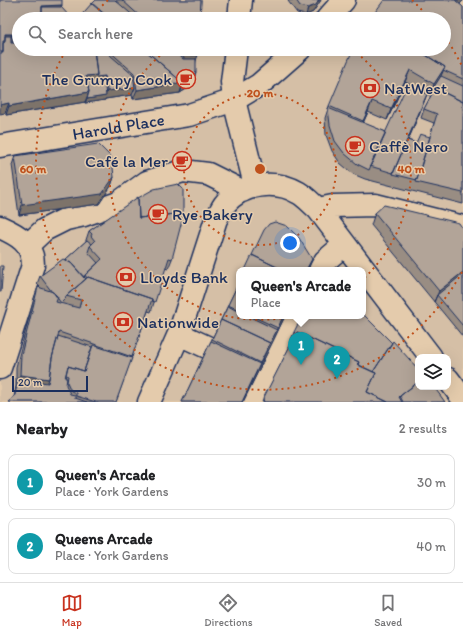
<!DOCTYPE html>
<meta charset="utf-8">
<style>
body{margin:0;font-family:Itim,sans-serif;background:#f6f6f6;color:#202124}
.controls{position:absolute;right:12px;bottom:12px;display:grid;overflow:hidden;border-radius:8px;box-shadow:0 4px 16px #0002}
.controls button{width:36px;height:36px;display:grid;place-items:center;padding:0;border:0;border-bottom:1px solid #e0e0e0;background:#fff;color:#202124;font:20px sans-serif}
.scale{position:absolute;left:12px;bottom:10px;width:76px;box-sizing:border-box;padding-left:4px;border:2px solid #1b2f5e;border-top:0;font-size:11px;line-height:14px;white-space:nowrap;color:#1b2f5e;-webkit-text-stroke:3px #e4cbac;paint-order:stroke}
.you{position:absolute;left:290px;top:243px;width:14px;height:14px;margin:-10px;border:3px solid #fff;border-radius:50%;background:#1a73e8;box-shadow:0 0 0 6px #1a73e833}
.badge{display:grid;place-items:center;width:26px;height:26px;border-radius:50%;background:#c8321e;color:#fff;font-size:13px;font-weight:700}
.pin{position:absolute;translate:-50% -33px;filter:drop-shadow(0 1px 2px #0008)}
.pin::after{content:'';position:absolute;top:21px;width:14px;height:12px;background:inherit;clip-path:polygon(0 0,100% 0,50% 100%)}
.popup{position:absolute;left:236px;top:267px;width:130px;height:52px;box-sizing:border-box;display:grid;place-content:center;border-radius:8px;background:#fff;filter:drop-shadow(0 1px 3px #0005);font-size:13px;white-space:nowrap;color:#757577}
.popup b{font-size:15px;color:#202124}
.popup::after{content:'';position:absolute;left:50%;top:100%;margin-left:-8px;border:8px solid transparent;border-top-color:#fff}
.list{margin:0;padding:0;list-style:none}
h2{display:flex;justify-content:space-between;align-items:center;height:52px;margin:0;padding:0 16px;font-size:17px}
h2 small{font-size:13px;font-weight:400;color:#757577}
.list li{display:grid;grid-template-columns:26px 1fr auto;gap:12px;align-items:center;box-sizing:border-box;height:56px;margin:0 8px 8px;padding:0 8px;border:1px solid #e0e0e0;border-radius:8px}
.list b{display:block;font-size:15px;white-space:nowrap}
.list p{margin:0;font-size:13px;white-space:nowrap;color:#757577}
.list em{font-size:13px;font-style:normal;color:#757577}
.icon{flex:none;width:22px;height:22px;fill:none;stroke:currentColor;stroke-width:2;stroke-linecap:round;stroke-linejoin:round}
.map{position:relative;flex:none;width:463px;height:402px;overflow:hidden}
.search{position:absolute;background:#fff;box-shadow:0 4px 16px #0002;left:12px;right:12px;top:12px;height:44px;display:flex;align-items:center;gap:10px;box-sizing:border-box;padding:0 14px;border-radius:22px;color:#757577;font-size:15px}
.sheet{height:180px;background:#fff}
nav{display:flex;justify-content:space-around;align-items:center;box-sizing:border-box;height:56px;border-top:1px solid #e0e0e0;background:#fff;font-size:11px;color:#757577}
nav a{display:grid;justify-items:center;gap:2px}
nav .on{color:#c8321e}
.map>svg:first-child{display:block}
.built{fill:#d5bfa6;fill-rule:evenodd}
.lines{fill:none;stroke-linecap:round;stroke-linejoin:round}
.street-casing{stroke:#1b2f5e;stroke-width:25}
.primary-casing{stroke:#1b2f5e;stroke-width:25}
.street{stroke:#e4cbac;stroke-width:22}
.primary{stroke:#e4cbac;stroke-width:22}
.wall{fill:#998d83;stroke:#1b2f5e;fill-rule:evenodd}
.shaded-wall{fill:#7d736a;stroke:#1b2f5e}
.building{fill:#b2a498;stroke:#1b2f5e}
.ring{fill:none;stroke:#bf511c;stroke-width:2;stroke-dasharray:2 4}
.labels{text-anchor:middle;stroke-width:3;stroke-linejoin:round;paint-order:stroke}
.poi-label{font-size:17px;fill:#1b2f5e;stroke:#e4cbac;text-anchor:start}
.street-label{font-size:17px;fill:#1b2f5e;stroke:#e4cbac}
.centre{fill:#bf511c;stroke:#e4cbac;stroke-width:2}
.ring-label{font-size:12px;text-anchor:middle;font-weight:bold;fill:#bf511c;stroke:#e4cbac;stroke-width:3;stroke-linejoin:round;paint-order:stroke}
</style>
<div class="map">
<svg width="463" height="402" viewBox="0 0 463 402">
<rect width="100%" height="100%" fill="#e4cbac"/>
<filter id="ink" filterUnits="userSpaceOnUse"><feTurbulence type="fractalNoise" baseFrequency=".025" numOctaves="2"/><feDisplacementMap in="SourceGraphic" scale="8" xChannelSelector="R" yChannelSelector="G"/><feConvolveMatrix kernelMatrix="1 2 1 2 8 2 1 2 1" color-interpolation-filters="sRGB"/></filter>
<g filter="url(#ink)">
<path class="built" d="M0,0H437L423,19H19V49H403L463,99V402H0ZM239,270H363V316H239ZM418,357H448V387H418Z"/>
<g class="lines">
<defs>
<path id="street" d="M239,19L241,0
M236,49L232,82L234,100L255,185
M318,209L333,206L375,205L463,227
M0,227C18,235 33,243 33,265L0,368
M28,245L44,230L66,219L84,215L118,203L147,182L183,171L208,174L242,191
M320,270L325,261L344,245
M179,334L209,348
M448,379L463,399
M149,402L179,334L216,219C219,215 221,209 224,205C241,183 276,179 299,193C306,197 312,204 318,209L431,357
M254,402L295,316"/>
<g id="primary">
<path d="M327,19L344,0"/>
<path id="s1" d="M0,146L189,115L234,100L259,85L300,49"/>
</g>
</defs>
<use href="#street" class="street-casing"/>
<use href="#primary" class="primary-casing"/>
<use href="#street" class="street"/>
<use href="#primary" class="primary"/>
</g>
<path class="wall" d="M0,0L62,5L61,7L19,49H198V55L196,59L194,79L188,88L180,93L133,99L132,95L105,99V100L85,103V102L6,115Z
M96,0H201L200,19H78Z
M289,0H321L313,12L306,15L297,13L288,1Z
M384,0H463V1L460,4L463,7V204L365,179L353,174L340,163L332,151L326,135L325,118L329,106L444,49ZM405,82L424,92L386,132L363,123L368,112L387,120ZM427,94L430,96L431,94H432L424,109L421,118L434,123L430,137L416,143L408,140L422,107Z
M15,156L114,177L111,186L99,204L19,215L12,165Z
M138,198L172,259L168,269L165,268L151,312L148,311L116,402H9L14,397L16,386V367L34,298L38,287L41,288L37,284L40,276L65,260L86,241V240L89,231Z
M375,213L463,229V337L371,225Z
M239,282V316H285L274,339L243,402H182Z
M294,332L445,402H262L293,340H291Z"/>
<path class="shaded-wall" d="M319,0H321L313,12L306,15L308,8Z
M457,0H463V1L453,10Z
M62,5L57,17H41L42,6Z
M5,34H12L8,46L2,43Z
M12,41H19V49L8,53Z
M184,55H198L194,66H180Z
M445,67L440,78L432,90L430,96L434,84Z
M410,70L405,82L387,120L391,109Z
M196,72L194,79L188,88L180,93L183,85Z
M97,75L105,76L102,83L84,82L86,76Z
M183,83L180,93L133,99L137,90Z
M135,88L132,95L105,99V100L85,103L87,99L105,96L107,91Z
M89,92L85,102L6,115L9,106Z
M427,94L422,107L394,174H393Z
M372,101L368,112L359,132L363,121Z
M9,103L5,113L0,114V105Z
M114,177L111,186L99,204L19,215L22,205Z
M312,259L308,270H306Z
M463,272V280L437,295L434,302L439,291Z
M283,316H285L274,339L243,402H242Z
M20,375L49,379L45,391L18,379Z"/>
<path class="building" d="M0,0H62V5L42,6V19H19V41H12V34H5V41H3V52H0Z
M96,0H115L137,19H110L92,4Z
M122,0H201L200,19H143Z
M296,0H319L316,5L308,8L300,6Z
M384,0H455L463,7V79L443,70L445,67L416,49H444V19H370Z
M92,3L110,19H78Z
M42,7H61L72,19H42Z
M5,36H11V43H19V49H72V50L94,49L97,75L86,76L89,92L9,106V103L0,105V53H3V43L5,42Z
M94,49H103L133,75L135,88L107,91L105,76L96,77L97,75Z
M107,49H144L183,83L137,90L134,73Z
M144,49H172L183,59H196V72L190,81L183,85V83Z
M178,49H198V55H184Z
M353,49H416L445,67L434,84L410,70L391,109L372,101L363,121L329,106Z
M441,76L463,86V102L435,88L434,91L432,90Z
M104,79L106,96L87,99L89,92L87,82Z
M407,85L427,94L393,173L370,166Z
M435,88L463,102V193L416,182L437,114L424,109Z
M328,108L386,132L369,170L357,164L344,153L335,141L330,125Z
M420,134L430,137L417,180L393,174L407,140L416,143Z
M98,144L112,158L114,177L102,194L22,205L15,156Z
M178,184L183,189V213L139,218L138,198L154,189Z
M138,197L139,218L184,213L172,259L169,258L155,302L152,301V299L88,277L87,278L85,275L102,259L90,246L95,241L91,236L92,234L89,231Z
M384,205L459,223L463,229V272L439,291L375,213Z
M275,222L287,226L299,238L312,259L306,270H283L252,255L264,230L269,224Z
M87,240L92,244L90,246L88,252L98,263L85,275L84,278L71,263L65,260Z
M252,255L283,270H245Z
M63,259L71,263L86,279L66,296L65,299L61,303L53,292H52L40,276Z
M0,266H3L1,292H0Z
M463,274V326L437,295Z
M88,277L152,299L132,357L59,332L52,358L49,379L20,375L21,355L38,287L53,292L58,297L56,302L79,308L81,300L66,296Z
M239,282V310L228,305Z
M228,306L239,312V316H248L277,330L269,345L270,343L221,320Z
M363,314L392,343L373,372L358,365L359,362L297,332L296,334L294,332L302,316H363Z
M252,316H283L278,328Z
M221,320L270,343L260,363L212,339Z
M297,332L359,362L357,364L376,373L367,392L388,402H264L263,399Z
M58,336L92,347L84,371L68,366L65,378H67L66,385L70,394L75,395V398L87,402H9L15,395L18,379L48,383L49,379L52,358Z
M211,341L260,364L242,402H182Z
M393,341L418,369V382L400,396L399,397L402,402H388L367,392L376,373L373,372Z
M93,345L132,358L116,402H96L76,396V393L71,391L67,382L68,376L66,375L68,366L84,371Z
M418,382V387H434L445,402H403L400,396Z"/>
</g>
<g class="ring">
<circle cx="260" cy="169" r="76"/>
<path d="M243 19A151 151 0 0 1 277 19M352 49A151 151 0 1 1 168 49"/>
<path d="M462 272A227 227 0 1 1 66 50M90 19A227 227 0 0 1 108 0M412 0A227 227 0 0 1 430 19M445 37A227 227 0 0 1 462 66"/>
</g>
<defs>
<symbol id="cafe-ring" viewBox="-11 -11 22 22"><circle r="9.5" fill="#e4cbac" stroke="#c8321e" stroke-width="1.5"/><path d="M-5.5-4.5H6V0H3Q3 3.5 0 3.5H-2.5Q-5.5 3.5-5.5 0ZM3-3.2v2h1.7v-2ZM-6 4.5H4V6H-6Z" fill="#c8321e"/></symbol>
<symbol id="bank-ring" viewBox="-11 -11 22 22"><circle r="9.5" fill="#e4cbac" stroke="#c8321e" stroke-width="1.5"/><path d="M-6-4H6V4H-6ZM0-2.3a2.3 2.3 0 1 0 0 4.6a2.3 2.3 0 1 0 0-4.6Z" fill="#c8321e"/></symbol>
</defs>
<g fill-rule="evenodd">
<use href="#cafe-ring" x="175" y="68" width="22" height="22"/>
<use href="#bank-ring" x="359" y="77" width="22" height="22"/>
<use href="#cafe-ring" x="344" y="135" width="22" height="22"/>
<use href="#cafe-ring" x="171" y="150" width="22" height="22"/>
<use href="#cafe-ring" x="147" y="203" width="22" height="22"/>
<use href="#bank-ring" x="115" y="266" width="22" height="22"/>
<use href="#bank-ring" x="112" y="311" width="22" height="22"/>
</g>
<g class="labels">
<g class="poi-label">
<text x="172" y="85" text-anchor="end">The Grumpy Cook</text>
<text x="384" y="94">NatWest</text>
<text x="369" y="152">Caffè Nero</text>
<text x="168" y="167" text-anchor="end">Café la Mer</text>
<text x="172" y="220">Rye Bakery</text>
<text x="140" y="283">Lloyds Bank</text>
<text x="137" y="328">Nationwide</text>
</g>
<g class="street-label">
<text dy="6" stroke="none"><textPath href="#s1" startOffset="120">Harold Place</textPath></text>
</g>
</g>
<circle cx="260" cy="169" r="6" class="centre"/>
<g class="ring-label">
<text x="260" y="97">20 m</text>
<text x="411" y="173">40 m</text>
<text x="33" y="173">60 m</text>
</g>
</svg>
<div class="controls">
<button><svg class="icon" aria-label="layers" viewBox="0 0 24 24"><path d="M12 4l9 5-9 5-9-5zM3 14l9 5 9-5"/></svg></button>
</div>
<div class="scale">20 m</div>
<div class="you"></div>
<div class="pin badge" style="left:301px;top:365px;background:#0f9aa8">1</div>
<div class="popup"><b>Queen's Arcade</b>Place</div>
<div class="pin badge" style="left:337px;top:379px;background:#0f9aa8">2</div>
<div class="search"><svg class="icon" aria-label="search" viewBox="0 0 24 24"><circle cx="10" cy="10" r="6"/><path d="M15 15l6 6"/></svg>Search here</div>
</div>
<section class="sheet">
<h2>Nearby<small>2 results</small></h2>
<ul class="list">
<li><span class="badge" style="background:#0f9aa8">1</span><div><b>Queen's Arcade</b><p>Place · York Gardens</p></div><em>30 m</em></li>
<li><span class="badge" style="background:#0f9aa8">2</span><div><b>Queens Arcade</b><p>Place · York Gardens</p></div><em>40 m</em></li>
</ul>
</section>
<nav>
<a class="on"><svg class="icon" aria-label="map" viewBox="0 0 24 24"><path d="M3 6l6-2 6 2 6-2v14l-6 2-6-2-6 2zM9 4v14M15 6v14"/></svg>Map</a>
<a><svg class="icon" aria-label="directions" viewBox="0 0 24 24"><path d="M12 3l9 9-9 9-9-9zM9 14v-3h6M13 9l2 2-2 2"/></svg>Directions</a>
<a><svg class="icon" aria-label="saved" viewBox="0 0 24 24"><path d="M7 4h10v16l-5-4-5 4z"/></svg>Saved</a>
</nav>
